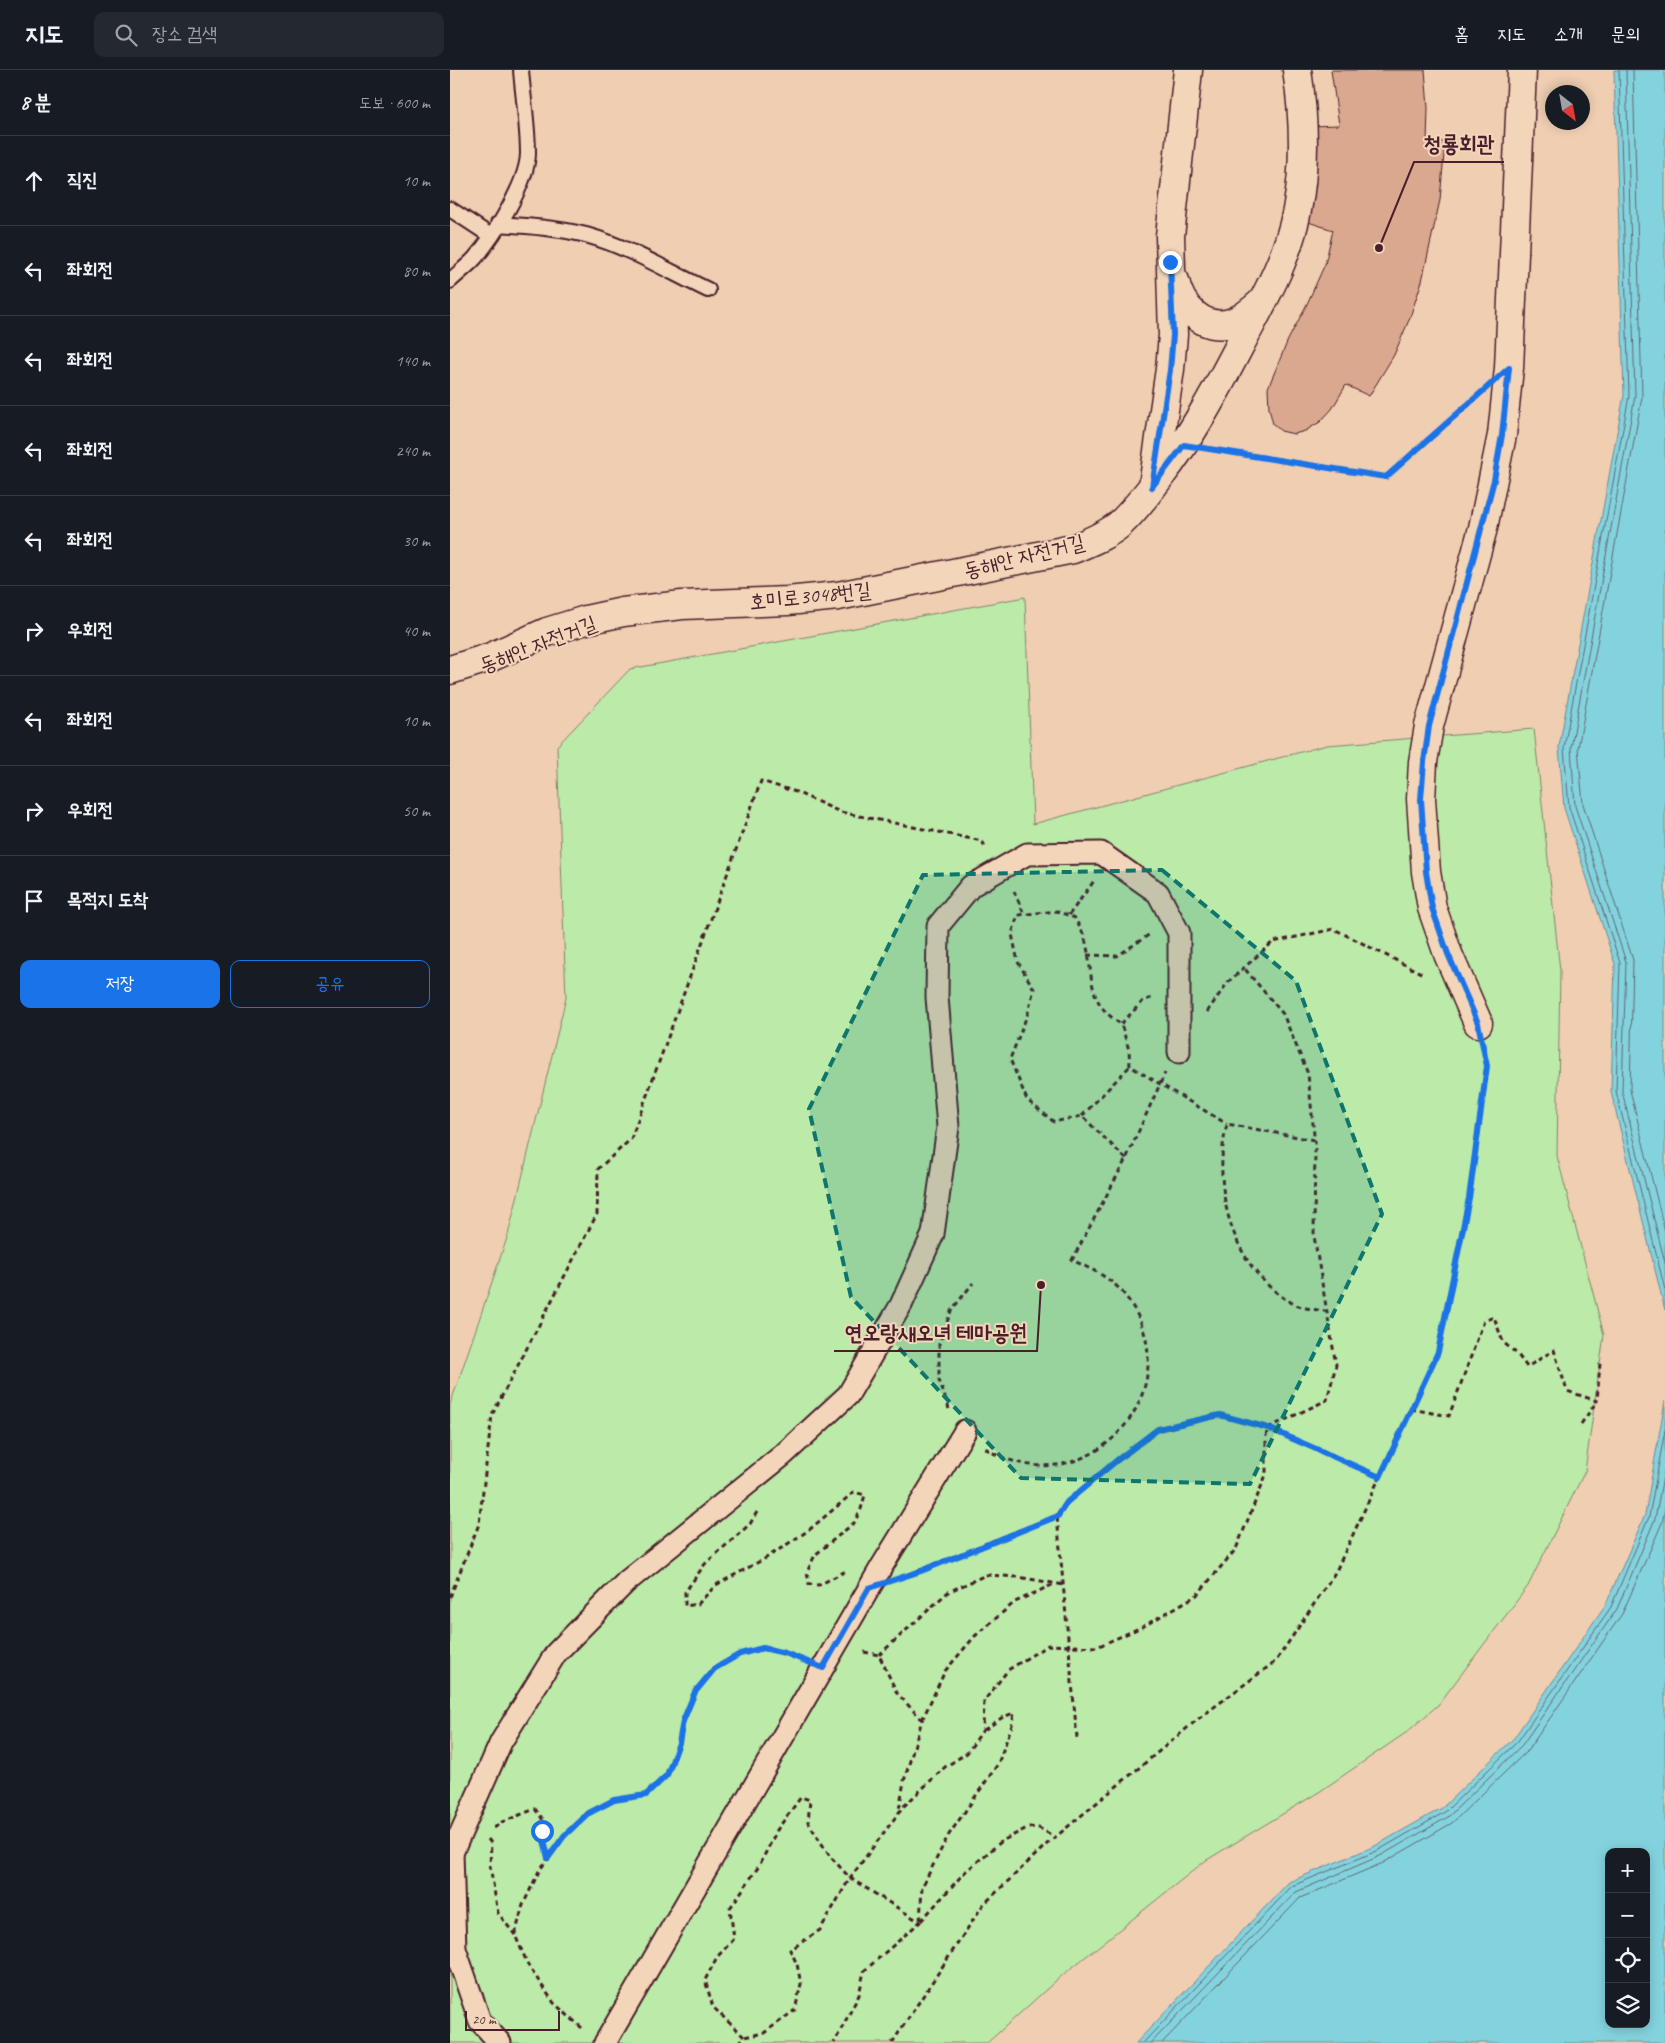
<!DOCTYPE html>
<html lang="ko">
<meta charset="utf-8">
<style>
body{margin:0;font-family:Caveat,"Poor Story",sans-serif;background:#242831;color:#f1f3f6}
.controls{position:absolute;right:15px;bottom:15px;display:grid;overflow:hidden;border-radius:10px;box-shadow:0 2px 12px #0003}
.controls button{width:45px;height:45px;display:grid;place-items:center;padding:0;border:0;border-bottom:1px solid #363941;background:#171b24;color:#f1f3f6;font:25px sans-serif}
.compass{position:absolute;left:1095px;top:15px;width:45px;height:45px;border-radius:50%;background:#171b24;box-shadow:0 2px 12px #0003;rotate:149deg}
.scale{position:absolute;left:15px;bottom:12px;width:95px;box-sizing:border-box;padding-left:5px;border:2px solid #4a1f2b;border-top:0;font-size:14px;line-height:18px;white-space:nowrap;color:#4a1f2b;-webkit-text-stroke:4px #f3d6ba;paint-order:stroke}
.stop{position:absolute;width:15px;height:15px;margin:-11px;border:4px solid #1a73e8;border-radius:50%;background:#fff}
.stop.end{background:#1a73e8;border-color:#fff;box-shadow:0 1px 5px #0008}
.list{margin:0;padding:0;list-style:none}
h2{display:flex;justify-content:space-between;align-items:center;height:65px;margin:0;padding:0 20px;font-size:21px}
h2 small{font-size:16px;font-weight:400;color:#9ea1a6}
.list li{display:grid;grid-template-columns:32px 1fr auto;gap:15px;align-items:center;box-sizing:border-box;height:90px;padding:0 20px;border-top:1px solid #363941}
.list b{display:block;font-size:19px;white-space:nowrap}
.list em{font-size:16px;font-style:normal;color:#9ea1a6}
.actions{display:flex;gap:10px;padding:15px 20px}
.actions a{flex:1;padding:11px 0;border:1px solid #1a73e8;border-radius:10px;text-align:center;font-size:18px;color:#1a73e8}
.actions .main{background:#1a73e8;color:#fff}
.icon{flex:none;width:28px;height:28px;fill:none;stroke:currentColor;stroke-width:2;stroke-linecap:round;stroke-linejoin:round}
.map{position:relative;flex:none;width:1215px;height:1973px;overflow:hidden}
header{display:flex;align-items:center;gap:30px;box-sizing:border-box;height:70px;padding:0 25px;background:#171b24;border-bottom:1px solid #363941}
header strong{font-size:24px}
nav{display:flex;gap:28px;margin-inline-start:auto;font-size:18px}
.search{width:350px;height:45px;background:#242831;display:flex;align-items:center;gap:12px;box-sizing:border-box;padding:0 18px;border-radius:10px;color:#9ea1a6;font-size:19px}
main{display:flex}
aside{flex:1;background:#171b24}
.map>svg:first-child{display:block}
.green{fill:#bbeaa9;stroke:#82846a}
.water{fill:#83d3de;stroke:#6c8b96;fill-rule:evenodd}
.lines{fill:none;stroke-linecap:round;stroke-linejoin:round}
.shore{stroke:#616773;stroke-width:1}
.building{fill:#daa88f;stroke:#4a1f2b}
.service-casing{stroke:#4a1f2b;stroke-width:18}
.pedestrian-casing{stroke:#4a1f2b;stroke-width:25}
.minor-casing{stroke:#4a1f2b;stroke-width:31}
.path{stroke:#4a1f2b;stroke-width:3;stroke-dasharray:5 4;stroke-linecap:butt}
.service{stroke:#f3d6ba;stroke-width:14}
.pedestrian{stroke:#f3d6ba;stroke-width:21}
.minor{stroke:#f3d6ba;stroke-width:28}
.route{stroke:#1a73e8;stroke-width:6}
.marked{fill:#0f766e;fill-opacity:0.2;stroke:#0f766e;stroke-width:4;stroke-dasharray:10 6;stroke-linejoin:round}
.labels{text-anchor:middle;stroke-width:4;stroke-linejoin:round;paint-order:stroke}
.street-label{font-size:21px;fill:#4a1f2b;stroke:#f3d6ba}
.leader{fill:none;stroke:#4a1f2b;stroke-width:2}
.callout-dot{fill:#4a1f2b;stroke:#f3d6ba;stroke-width:2}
.callout-label{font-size:22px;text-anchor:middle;font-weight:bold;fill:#4a1f2b;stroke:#f3d6ba;stroke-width:4;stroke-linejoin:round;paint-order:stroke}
</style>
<header>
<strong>지도</strong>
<div class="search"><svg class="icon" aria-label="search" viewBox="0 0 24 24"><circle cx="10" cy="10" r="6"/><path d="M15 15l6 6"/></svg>장소 검색</div>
<nav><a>홈</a><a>지도</a><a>소개</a><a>문의</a></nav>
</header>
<main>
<aside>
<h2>8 분<small>도보 · 600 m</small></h2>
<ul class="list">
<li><svg class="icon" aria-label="ahead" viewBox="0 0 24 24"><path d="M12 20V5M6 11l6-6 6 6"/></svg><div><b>직진</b></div><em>10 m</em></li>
<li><svg class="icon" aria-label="left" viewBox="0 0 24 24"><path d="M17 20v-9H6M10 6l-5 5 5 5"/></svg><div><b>좌회전</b></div><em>80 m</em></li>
<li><svg class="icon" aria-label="left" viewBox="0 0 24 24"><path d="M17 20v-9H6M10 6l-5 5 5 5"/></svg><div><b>좌회전</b></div><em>140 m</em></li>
<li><svg class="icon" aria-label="left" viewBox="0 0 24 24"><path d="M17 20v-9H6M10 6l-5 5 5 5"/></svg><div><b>좌회전</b></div><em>240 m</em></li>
<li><svg class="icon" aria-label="left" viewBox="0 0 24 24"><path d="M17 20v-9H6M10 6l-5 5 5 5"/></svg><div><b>좌회전</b></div><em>30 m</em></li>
<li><svg class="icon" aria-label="right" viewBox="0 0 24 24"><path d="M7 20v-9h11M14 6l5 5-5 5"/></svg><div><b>우회전</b></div><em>40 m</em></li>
<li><svg class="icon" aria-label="left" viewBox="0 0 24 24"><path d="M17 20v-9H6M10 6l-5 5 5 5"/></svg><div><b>좌회전</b></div><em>10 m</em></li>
<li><svg class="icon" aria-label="right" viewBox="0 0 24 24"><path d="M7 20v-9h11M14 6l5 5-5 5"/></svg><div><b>우회전</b></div><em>50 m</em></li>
<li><svg class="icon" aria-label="arrive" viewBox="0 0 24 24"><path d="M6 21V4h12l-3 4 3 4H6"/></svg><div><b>목적지 도착</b></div></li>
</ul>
<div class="actions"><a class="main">저장</a><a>공유</a></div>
</aside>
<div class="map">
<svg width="1215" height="1973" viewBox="0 0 1215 1973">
<rect width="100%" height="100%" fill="#efceb2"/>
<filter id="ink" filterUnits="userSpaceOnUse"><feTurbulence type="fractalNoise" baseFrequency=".02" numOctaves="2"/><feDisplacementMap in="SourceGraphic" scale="10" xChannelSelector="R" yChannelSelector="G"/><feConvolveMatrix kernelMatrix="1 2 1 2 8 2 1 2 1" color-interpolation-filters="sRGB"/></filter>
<g filter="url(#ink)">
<path class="green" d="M575,527L583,754L877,675L1084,659L1110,901L1107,1086L1154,1265L1135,1401L1078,1516L988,1635L957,1662L869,1722L755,1791L609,1908L537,1973H0V1335L58,1165L116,928L107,676L180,599Z"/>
<path class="water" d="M1164,0H1215V1240L1161,1022L1165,894L1114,738L1109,677L1174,325Z
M1215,1331V1973H686L839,1812L925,1776L992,1738L1064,1668L1156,1534L1195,1445ZM1159,1782H1196V1954H1159Z"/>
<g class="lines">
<path class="shore" d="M1169,0L1179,326L1114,678L1119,737L1170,893L1166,1021L1215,1220
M1176,0L1185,326L1121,678L1125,736L1176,892L1172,1021L1215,1193
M1183,0L1192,327L1128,678L1133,734L1183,890L1180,1020L1215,1162
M693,1973L842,1816L927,1781L995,1742L1068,1671L1161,1537L1199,1447L1215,1360
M701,1973L846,1822L930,1786L998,1747L1072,1675L1167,1539L1205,1449L1215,1396
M712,1973L850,1828L933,1793L1002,1753L1078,1680L1172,1544L1212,1453L1215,1439"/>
</g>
<path class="building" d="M881,0H975L978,38L977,71L995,72L990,130L972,211L959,250L944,285L919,326L896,315L882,339L870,352L855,361L844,364L831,361L823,354L819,338L818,318L838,270L857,234L875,194L883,160L852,150L861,56L889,55Z"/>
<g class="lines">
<defs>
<path id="service" d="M0,139L41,166
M48,154C77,156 108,158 136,165C179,177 218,201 258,220
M0,211C8,203 18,196 25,188C45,165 77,113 78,84C78,56 73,27 71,0"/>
<path id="pedestrian" d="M50,1973L30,1951L5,1879L2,1783L51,1672L106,1583L176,1512L333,1385L398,1325L451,1235L483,1164L498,1057L487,927L488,856L521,816L577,784L651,783L708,823L729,863V982
M155,1973L432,1496L515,1361"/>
<path id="minor" d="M725,211C730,236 754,263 783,252C794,248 803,240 812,232
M703,416L720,299L723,265L720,166L738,0
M0,600L41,587L97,562L136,550L173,542L232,535L337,531L388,526L623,479C639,472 656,466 670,454C685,440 697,424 709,408C742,366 765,323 790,275C813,231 838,189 847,140C856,94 854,46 847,0
M1028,953L998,884L982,838L976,802L971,729L973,692L979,656L1033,458L1052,365L1059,298L1072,0"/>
</defs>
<use href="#service" class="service-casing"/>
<use href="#pedestrian" class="pedestrian-casing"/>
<use href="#minor" class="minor-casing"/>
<path class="path" d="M766,380L936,407L1025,329
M564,821L574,844
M619,845L644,811
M637,885L667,886L700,864
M757,942L778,912L823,872L884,859L973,904
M671,954L694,930L702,928
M632,1046L680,996
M864,1070L777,1054C761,1118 782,1201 844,1234C853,1239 867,1239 878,1242
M676,1089L632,1046L604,1052L577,1030L560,989L578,943L584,919L568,892L562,864L568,845L607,841L625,848C628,855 633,862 635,869C645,905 634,931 671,954L679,980L680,996L777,1054
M499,1339L489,1310V1274L501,1241L523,1213
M961,1339L999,1346L1034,1251L1044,1247L1053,1272L1068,1285L1077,1297L1104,1280L1117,1321L1147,1331L1150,1293
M1131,1354L1147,1331
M535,1378C638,1443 749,1316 673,1223C660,1207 641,1199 622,1190L676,1089L715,1003
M307,1442L300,1454L255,1494L235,1522V1536L248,1534L266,1515L316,1488L359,1460L404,1422L415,1425L411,1439L404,1453L365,1485L357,1502L359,1514L369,1515L396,1501
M607,1446L617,1432L666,1391L708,1359L770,1345L818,1358L930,1407
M458,1505L607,1446L627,1668
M0,1527L29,1454L42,1345L147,1144L148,1099L181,1069L311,711L346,722L390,742L532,771L536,778
M414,1582L429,1585L447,1623L472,1650L454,1711L449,1740
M429,1585L498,1522L536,1505L568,1507L614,1515
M472,1650L495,1601L525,1566L565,1532L604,1514
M534,1660L553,1647L564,1643L562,1655L548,1694L498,1766L472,1817L470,1852L515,1802L552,1771L579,1757L589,1758L605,1767
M44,1758L52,1752L85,1739L92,1748V1761L98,1787
M38,1769L41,1773L40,1796L48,1843L65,1865
M132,1958L104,1933L79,1897L65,1865L73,1835L89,1801L114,1766L137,1744L164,1730L196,1725L217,1705L229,1673L233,1651L245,1622L264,1599L290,1584L313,1578L347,1587
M294,1967L263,1937L255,1910L267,1887L284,1869L280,1838L309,1796L327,1760L351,1727L360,1730L358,1752L379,1785L400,1808L470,1852L414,1901L409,1925L384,1973
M289,1973L294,1967L314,1963L345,1940L351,1914L347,1894L340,1880L370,1860L400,1808L453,1737L495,1697L517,1683L533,1660L534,1631L558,1600L598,1575L647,1577L694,1556L747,1525L786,1479L816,1405V1366L818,1358L877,1330L886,1295L864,1166L865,1075L858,1004L833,944L794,898
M442,1973L533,1835L597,1774L748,1649L826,1591L886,1501L988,1282L1019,1128L1037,996L1034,981"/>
<use href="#service" class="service"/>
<use href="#pedestrian" class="pedestrian"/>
<use href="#minor" class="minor"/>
</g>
</g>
<g class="lines" filter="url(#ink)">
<path class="route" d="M92,1761L98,1788L114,1766L137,1744L164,1730L196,1725L217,1705L229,1673L233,1651L245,1622L264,1599L290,1584L313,1578L335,1583L373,1598L419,1518L471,1501L608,1446L617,1432L666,1391L708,1359L770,1345L818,1358L930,1407L988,1282L1019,1128L1037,996L1028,953L998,884L982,838L976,802L971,729L974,692L979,656L1044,410L1052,365L1059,298L936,407L734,375L702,417L720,300L723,265L720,192"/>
</g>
<path class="marked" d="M712,800L846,911L932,1144L800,1414L571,1408L401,1227L359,1039L473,805Z"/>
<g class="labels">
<g class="street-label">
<text transform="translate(574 486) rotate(-14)" y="7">동해안 자전거길</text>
<text transform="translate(360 526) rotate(-6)" y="7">호미로3048번길</text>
<text transform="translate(88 574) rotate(-21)" y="7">동해안 자전거길</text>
</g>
</g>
<path class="leader" d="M929 178L964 92H1054M591 1215L587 1281H384"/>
<g class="callout-dot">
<circle cx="929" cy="178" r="5"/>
<circle cx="591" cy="1215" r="5"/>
</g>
<g class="callout-label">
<text x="1009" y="81">청룡회관</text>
<text x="486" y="1270">연오랑새오녀 테마공원</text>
</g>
</svg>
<div class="controls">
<button>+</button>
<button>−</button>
<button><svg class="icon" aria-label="locate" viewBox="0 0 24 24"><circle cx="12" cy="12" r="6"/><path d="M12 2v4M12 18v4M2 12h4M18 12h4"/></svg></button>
<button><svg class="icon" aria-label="layers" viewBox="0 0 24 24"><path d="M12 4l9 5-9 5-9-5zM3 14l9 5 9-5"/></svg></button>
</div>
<svg class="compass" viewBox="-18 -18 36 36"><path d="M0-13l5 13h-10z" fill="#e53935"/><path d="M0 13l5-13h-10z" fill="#9ea1a6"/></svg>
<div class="scale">20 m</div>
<div class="stop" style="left:92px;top:1761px"></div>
<div class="stop end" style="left:720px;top:192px"></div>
</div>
</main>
